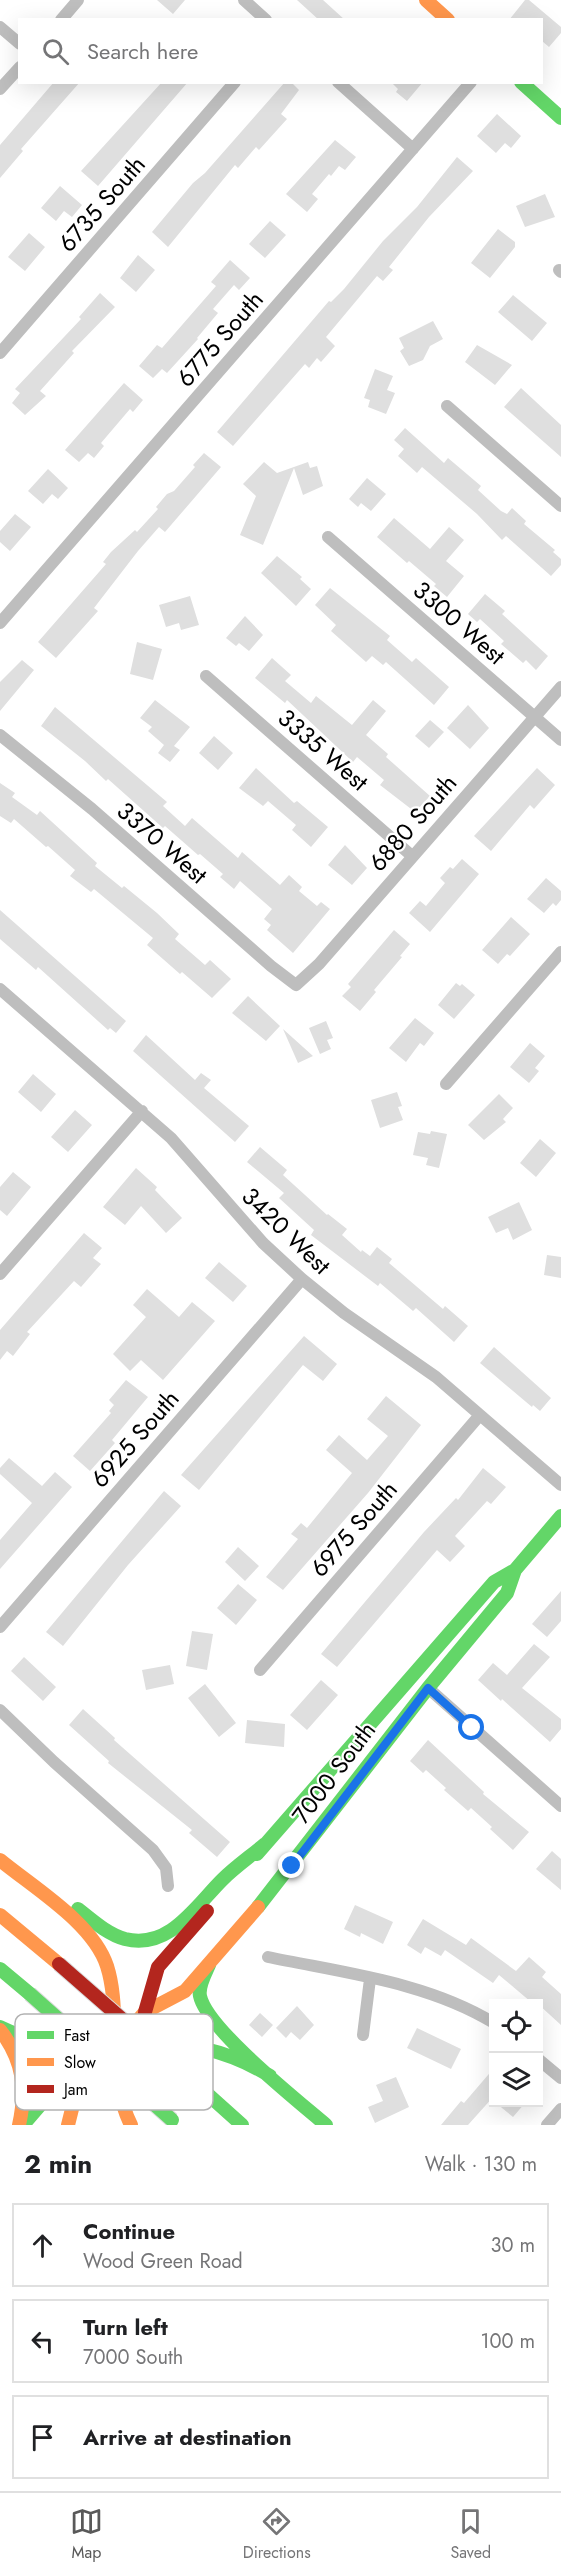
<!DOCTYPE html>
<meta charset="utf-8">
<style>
body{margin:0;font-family:Jost,sans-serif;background:#f6f6f6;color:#202124}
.controls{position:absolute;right:18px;bottom:18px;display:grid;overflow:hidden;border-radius:0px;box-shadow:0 6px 24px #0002}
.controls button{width:54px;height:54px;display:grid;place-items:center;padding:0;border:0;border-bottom:2px solid #e0e0e0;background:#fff;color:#202124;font:30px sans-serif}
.stop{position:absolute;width:18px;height:18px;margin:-14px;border:4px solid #1a73e8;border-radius:50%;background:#fff}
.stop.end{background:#1a73e8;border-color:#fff;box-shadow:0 2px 6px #0008}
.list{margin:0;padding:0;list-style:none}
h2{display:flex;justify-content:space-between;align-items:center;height:78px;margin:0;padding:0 24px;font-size:26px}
h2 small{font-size:20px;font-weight:400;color:#757577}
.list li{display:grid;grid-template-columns:39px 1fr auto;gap:18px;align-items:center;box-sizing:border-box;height:84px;margin:0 12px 12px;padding:0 12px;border:2px solid #e0e0e0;border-radius:0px}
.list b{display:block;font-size:22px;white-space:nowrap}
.list p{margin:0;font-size:20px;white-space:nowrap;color:#757577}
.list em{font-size:20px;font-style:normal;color:#757577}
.icon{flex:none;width:33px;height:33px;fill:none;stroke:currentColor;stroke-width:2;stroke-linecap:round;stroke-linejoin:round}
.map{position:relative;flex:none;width:561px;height:2125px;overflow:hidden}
.search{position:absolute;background:#fff;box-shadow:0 6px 24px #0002;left:18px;right:18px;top:18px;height:66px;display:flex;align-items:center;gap:15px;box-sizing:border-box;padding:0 21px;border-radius:0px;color:#757577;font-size:22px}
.sheet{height:366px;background:#fff}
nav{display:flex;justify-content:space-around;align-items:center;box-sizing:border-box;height:84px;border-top:2px solid #e0e0e0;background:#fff;font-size:16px;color:#757577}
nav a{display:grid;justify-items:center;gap:3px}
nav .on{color:#595959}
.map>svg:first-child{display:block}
.building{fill:#dfdfdf}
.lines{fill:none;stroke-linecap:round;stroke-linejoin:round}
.street{stroke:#bebebe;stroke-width:12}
.fast{stroke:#63d668;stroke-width:14}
.slow{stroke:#ff974d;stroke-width:14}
.jam{stroke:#b3261e;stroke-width:14}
.fast-bridge-casing{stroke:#dbdbdb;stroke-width:16;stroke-linecap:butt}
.jam-bridge-casing{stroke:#dbdbdb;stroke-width:16;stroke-linecap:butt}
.fast-bridge{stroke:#63d668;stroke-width:14}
.jam-bridge{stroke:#b3261e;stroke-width:14}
.route{stroke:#1a73e8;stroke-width:8}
.labels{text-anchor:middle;stroke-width:4.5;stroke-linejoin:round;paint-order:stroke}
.street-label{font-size:24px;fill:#000;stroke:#fff}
.key{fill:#fff;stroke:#b2b2b2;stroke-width:1.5}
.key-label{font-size:16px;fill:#000}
</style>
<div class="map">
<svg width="561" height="2125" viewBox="0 0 561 2125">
<rect width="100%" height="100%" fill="#fff"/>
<path class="building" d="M157,0H185L173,14Z
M297,0H323L345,20H319Z
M525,0H529L561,27V33L549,47L542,41V20H509Z
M54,82H80L21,149L23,151L0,178V145Z
M162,82H188L98,186L81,171Z
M285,82H291L299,90L281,114L287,119L259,150L256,147L238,168L235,165L168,247L152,232L193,183L205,173Z
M391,82H423L407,101L396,92L398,89Z
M497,114L521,136L511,148L505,143L496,153L477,136Z
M335,140L356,157L345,170L339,166L331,176L329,174L312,194L318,199L307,212L286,194Z
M457,157L473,171L429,217L389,267L393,270L383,281L377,276L326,337L335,346L321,362L317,358L309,368L305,364L233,446L217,432L329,301L331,302L344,289L383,241L417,207Z
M60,186L82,205L72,217L64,211L56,221L41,208Z
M545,194L555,217L525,227L516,206Z
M270,221L286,235L265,258L249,244Z
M498,229L515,242V247L490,278L471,263Z
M29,233L45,247L25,271L8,257Z
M138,255L155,270L136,292L120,278Z
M230,260L250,278L239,290L234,285L213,309L218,313L197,338L198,339L167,373L162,369L153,378L139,366L157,345L162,348L216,286L211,282Z
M100,293L115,307L72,351L74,353L40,391L46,396L25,415L12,403L20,393L15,389L81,319L79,317Z
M513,295L547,323L532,341L498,312Z
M433,321L443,339L430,346L423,360L409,366L400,351L404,348L399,338Z
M477,345L512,365L495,385L465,362Z
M375,369L393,376L387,390L395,393L386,414L368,407L370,400L364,398Z
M124,383L143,400L133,412L130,409L101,443L104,446L94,458L88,453L79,462L65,450Z
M521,388L561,425V457L504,407Z
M405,428L444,463L448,458L481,486L478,490L501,511L507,514L512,508L526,521L524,524L555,550L553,552L561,559V565L551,576L506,536L502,540L477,514L422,467L417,473L398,456L404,449L394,440Z
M204,453L221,467L165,532L159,527L138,551L94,608L98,611L56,658L38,642L106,564L103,562L111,552L135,530L137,532L158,509L156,507L167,494L174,491L195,467L193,465Z
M264,462L277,473L308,462L310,468L317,466L323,486L303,495L294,468L263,545L240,535L256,496L243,484Z
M48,469L68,488L58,499L52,494L43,504L28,491Z
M367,478L386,494L371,511L361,503L358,507L349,499Z
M15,514L31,527L10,551L0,542V531Z
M394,518L430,549L449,527L464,540L446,561L464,576L447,597L434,586L436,584L409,561L407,563L377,537Z
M277,556L302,577L300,579L311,589L296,606L261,573Z
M330,588L390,636L387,640L412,662L416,658L449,687L434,705L386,662L383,665L372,656L366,662L331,631L336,625L315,605Z
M485,594L505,611L502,614L548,656L536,670L526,660L523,663L501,644L504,641L480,619L477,622L468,614Z
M190,596L199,625L181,630L179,623L166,627L159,605Z
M245,616L263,635L249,651L239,643L236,646L226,638Z
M137,642L162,649L153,680L130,674Z
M272,658L291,675L285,681L311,703L316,696L352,725L373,700L386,711L366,735L388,754L386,757L430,796L415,812L380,785L384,780L357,757L353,762L287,700L285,703L255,678Z
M22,660L34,670L0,711V682Z
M155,700L190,727L174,746L180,750L170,762L158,753L164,745L148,731L152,727L140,718Z
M468,705L489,728L470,749L447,728Z
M55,707L167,802L163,806L185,826L192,818L238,858L242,852L280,885L289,875L302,887L299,891L317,906L321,902L330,909L293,953L267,930L271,925L264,919L272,909L240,881L234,889L220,877L223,874L200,854L198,855L165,826L163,828L108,779L106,781L85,761L41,726Z
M430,720L444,732L429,748L415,736Z
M214,736L233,753L218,770L199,753Z
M256,768L294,803L297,801L328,827L311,847L292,830L296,825L268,801L263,806L239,788Z
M537,768L555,785L534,809L530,805L491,851L474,836Z
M0,783L15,793L12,797L37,815L40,811L97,863L95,866L122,888L124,886L157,913L179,934L175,939L205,965L210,960L231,979L212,998L182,972L180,974L147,945L153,938L94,889L91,892L70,876L75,870L48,846L46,847L14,819L11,823L0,816Z
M345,845L367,868L352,885L328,865Z
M462,859L479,874L430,932L409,913L420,901L426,906L445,883L440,878L450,867L453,869Z
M546,878L561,891V900L556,906L553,903L544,913L527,899Z
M0,910L126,1021L116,1033L110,1028L108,1030L38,967L36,970L0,939Z
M511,917L530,934L510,956L507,954L498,964L482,950Z
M394,930L410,944L400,956L402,957L374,990L376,992L360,1011L342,996L351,987L348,984Z
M456,983L460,986L462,984L475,995L454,1019L438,1005Z
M248,996L280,1026L266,1041L232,1013Z
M415,1018L434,1033L424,1046L420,1043L406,1062L389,1048Z
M326,1021L333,1038L327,1040L331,1049L320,1054L309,1028Z
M283,1029L313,1056L298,1063Z
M146,1035L195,1080L201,1073L211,1080L204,1088L249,1126L235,1142L133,1051Z
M530,1043L545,1056L535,1068L539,1071L529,1083L510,1067Z
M33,1074L56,1094L41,1112L18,1092Z
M397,1092L402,1106L398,1107L403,1120L380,1128L371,1100Z
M499,1094L513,1108L503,1119L506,1122L484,1140L468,1125Z
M75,1110L92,1125L68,1152L51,1137Z
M431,1131L447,1134L439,1168L426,1165L428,1158L413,1155L418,1132L430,1134Z
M540,1139L556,1153L536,1177L520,1163Z
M260,1147L287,1170L283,1175L327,1215L328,1214L347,1229L342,1235L361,1252L362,1250L370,1256L377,1247L392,1259L389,1263L443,1309L445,1306L468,1326L454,1342L416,1308L413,1311L380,1283L378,1286L311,1235L314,1230L279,1198L284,1193L247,1162Z
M136,1168L157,1187L155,1190L182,1218L166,1233L141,1206L125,1225L103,1207Z
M13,1172L31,1187L7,1216L0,1210V1187Z
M519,1202L532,1230L513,1240L508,1228L496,1233L488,1217Z
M84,1233L102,1248L93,1258L101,1264L81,1287L74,1281L27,1332L30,1334L13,1356L7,1351L0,1360V1330Z
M547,1255L561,1257V1278L544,1275Z
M219,1262L247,1286L233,1302L205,1278Z
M147,1289L179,1317L192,1302L215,1321L163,1380L141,1360L130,1371L113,1354L146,1317L133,1305Z
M304,1336L337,1364L323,1381L303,1365L199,1490L181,1475Z
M494,1347L551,1398L540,1411L533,1405L532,1407L480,1363Z
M126,1380L148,1397L112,1440L115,1443L90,1471L73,1456L111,1413L109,1411L114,1405L109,1400Z
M386,1396L421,1425L368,1493L283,1590L266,1577L298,1539L291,1534L301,1523L307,1528L352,1473L326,1450L339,1435L367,1460L388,1436L367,1419Z
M9,1458L42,1486L55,1472L72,1487L0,1569V1540L32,1503L0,1474V1468Z
M483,1468L506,1487L491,1504L487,1501L455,1536L465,1546L450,1562L437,1550L337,1667L321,1654L424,1532L456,1498L458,1500Z
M164,1491L181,1506L128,1565L63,1646L46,1632Z
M238,1547L259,1566L245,1581L225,1562Z
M238,1584L257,1600L236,1625L217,1608Z
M561,1591V1621L547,1637L532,1624Z
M192,1631L213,1634L207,1670L186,1666Z
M534,1644L550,1657L522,1688L561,1719V1729L550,1742L502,1699L501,1701L478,1680L493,1663L507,1675Z
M24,1657L56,1687L43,1701L11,1671Z
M170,1665L174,1684L146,1690L142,1670Z
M321,1680L338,1695L307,1730L290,1715Z
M205,1684L236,1723L219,1737L188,1698Z
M83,1709L115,1738L114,1740L230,1842L217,1857L189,1833L192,1830L108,1763L109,1761L69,1725Z
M247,1720L285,1724L284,1747L245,1743Z
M428,1740L484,1792L483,1794L529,1832L513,1850L490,1829L492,1827L471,1808L468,1811L444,1790L446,1788L426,1770L423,1773L410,1761Z
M552,1851L561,1859V1890L536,1869Z
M355,1905L393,1922L383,1944L361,1933L360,1937L344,1929Z
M423,1919L466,1945L471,1938L516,1971L529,1957L546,1972L542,1977L561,1994V2025L538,2004L532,2000L531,2002L499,1975L493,1983L445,1950L441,1956L425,1947L421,1954L407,1945Z
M297,2006L314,2025L300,2040L291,2032L286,2038L276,2028Z
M260,2013L273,2025L262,2037L249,2025Z
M417,2028L461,2049L451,2069L407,2048Z
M494,2068V2096L468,2125H441L461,2101L464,2103Z
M396,2077L409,2107L375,2123L368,2107L383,2101L376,2085Z
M496,2103H525L513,2117Z"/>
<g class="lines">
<path class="street" d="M244,0L266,20
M61,20L78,0
M0,27L20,44
M338,82L413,149
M0,89L20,67
M559,270L561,272
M0,353L235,82
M447,406L561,506
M328,537L561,740
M0,623L471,82
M206,676L412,856
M0,735L92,809L271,966L296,985L319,964L561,687
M0,989L171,1138L263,1243L302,1279L344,1313L436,1377L561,1485
M446,1084L561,952
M0,1274L142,1111
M0,1627L302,1279
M260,1670L480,1415
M428,1688L561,1806
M0,1710L54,1762L153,1850L166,1868L168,1886
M268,1957C344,1973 427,1982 494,2023
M363,2035L370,1979
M538,2059L561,2078
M547,2125L561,2109"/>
<path class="fast" d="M521,82L561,118
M257,1854L494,1582L515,1570
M258,1907L428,1688L507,1593L515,1570L561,1516
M78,1909C92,1920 107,1934 125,1939C169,1950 195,1907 222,1880C235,1867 251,1856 265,1844
M209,1965C205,1974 198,1986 200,1996C207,2029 298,2101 326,2125
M0,1969L30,1994
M0,2027C33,2043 66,2049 103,2047
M135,2043C185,2041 228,2050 270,2076
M203,2090L242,2125
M23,2125L42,2103L76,2093"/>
<path class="slow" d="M426,0L448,20
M0,1860C34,1888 93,1923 107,1966C114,1988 114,2012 115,2035C118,2067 116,2095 131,2125
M0,1915L59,1964
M0,2030C23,2059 27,2090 19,2125
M68,2125L76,2093L145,2012L185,1991L258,1907"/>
<path class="jam" d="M145,2012L158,1967L207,1911"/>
<defs>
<path id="fast-bridge" d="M30,1994L172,2120"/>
<path id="jam-bridge" d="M59,1964L203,2090"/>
</defs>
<use href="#fast-bridge" class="fast-bridge-casing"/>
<use href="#jam-bridge" class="jam-bridge-casing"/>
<use href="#fast-bridge" class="fast-bridge"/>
<use href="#jam-bridge" class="jam-bridge"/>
</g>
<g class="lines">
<path class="route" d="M292,1866L428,1688L472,1728"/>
</g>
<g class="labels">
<g class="street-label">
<text transform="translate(102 204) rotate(-49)" y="8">6735 South</text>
<text transform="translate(220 339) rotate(-49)" y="8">6775 South</text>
<text transform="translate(459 623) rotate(41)" y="8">3300 West</text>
<text transform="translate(323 750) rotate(41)" y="8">3335 West</text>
<text transform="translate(413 823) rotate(-49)" y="8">6880 South</text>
<text transform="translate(162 843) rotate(41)" y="8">3370 West</text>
<text transform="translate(286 1231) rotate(44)" y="8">3420 West</text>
<text transform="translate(135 1439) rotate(-49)" y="8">6925 South</text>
<text transform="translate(354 1529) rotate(-49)" y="8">6975 South</text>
<text transform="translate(334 1773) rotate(-53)" y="8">7000 South</text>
</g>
</g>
<rect x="15" y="2014" width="198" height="96" rx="9" class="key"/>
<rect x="27" y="2031" width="27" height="8" fill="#63d668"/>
<rect x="27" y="2058" width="27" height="8" fill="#ff974d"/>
<rect x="27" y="2085" width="27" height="8" fill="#b3261e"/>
<g class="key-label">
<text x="64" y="2041">Fast</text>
<text x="64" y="2068">Slow</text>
<text x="64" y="2095">Jam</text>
</g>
</svg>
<div class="controls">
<button><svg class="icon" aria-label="locate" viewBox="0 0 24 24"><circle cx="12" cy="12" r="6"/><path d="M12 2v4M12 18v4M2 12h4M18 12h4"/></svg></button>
<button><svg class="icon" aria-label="layers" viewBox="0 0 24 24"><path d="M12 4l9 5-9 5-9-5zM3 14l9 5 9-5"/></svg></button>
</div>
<div class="stop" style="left:472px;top:1728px"></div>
<div class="stop end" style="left:292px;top:1866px"></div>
<div class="search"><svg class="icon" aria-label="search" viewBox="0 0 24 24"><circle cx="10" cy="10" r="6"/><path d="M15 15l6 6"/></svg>Search here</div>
</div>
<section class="sheet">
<h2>2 min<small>Walk · 130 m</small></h2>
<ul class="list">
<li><svg class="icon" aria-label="ahead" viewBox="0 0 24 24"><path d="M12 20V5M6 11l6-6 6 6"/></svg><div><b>Continue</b><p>Wood Green Road</p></div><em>30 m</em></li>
<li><svg class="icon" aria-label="left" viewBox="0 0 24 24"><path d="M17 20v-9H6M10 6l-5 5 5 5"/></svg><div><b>Turn left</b><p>7000 South</p></div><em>100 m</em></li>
<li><svg class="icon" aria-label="arrive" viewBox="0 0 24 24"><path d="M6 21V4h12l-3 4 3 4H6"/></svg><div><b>Arrive at destination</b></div></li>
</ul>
</section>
<nav>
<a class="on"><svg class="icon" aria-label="map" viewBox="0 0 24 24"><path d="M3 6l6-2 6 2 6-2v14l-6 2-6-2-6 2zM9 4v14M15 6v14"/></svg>Map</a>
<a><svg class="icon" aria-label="directions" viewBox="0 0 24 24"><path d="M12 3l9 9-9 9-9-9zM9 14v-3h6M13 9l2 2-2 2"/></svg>Directions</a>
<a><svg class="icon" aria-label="saved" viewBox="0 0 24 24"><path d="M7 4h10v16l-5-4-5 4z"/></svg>Saved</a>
</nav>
